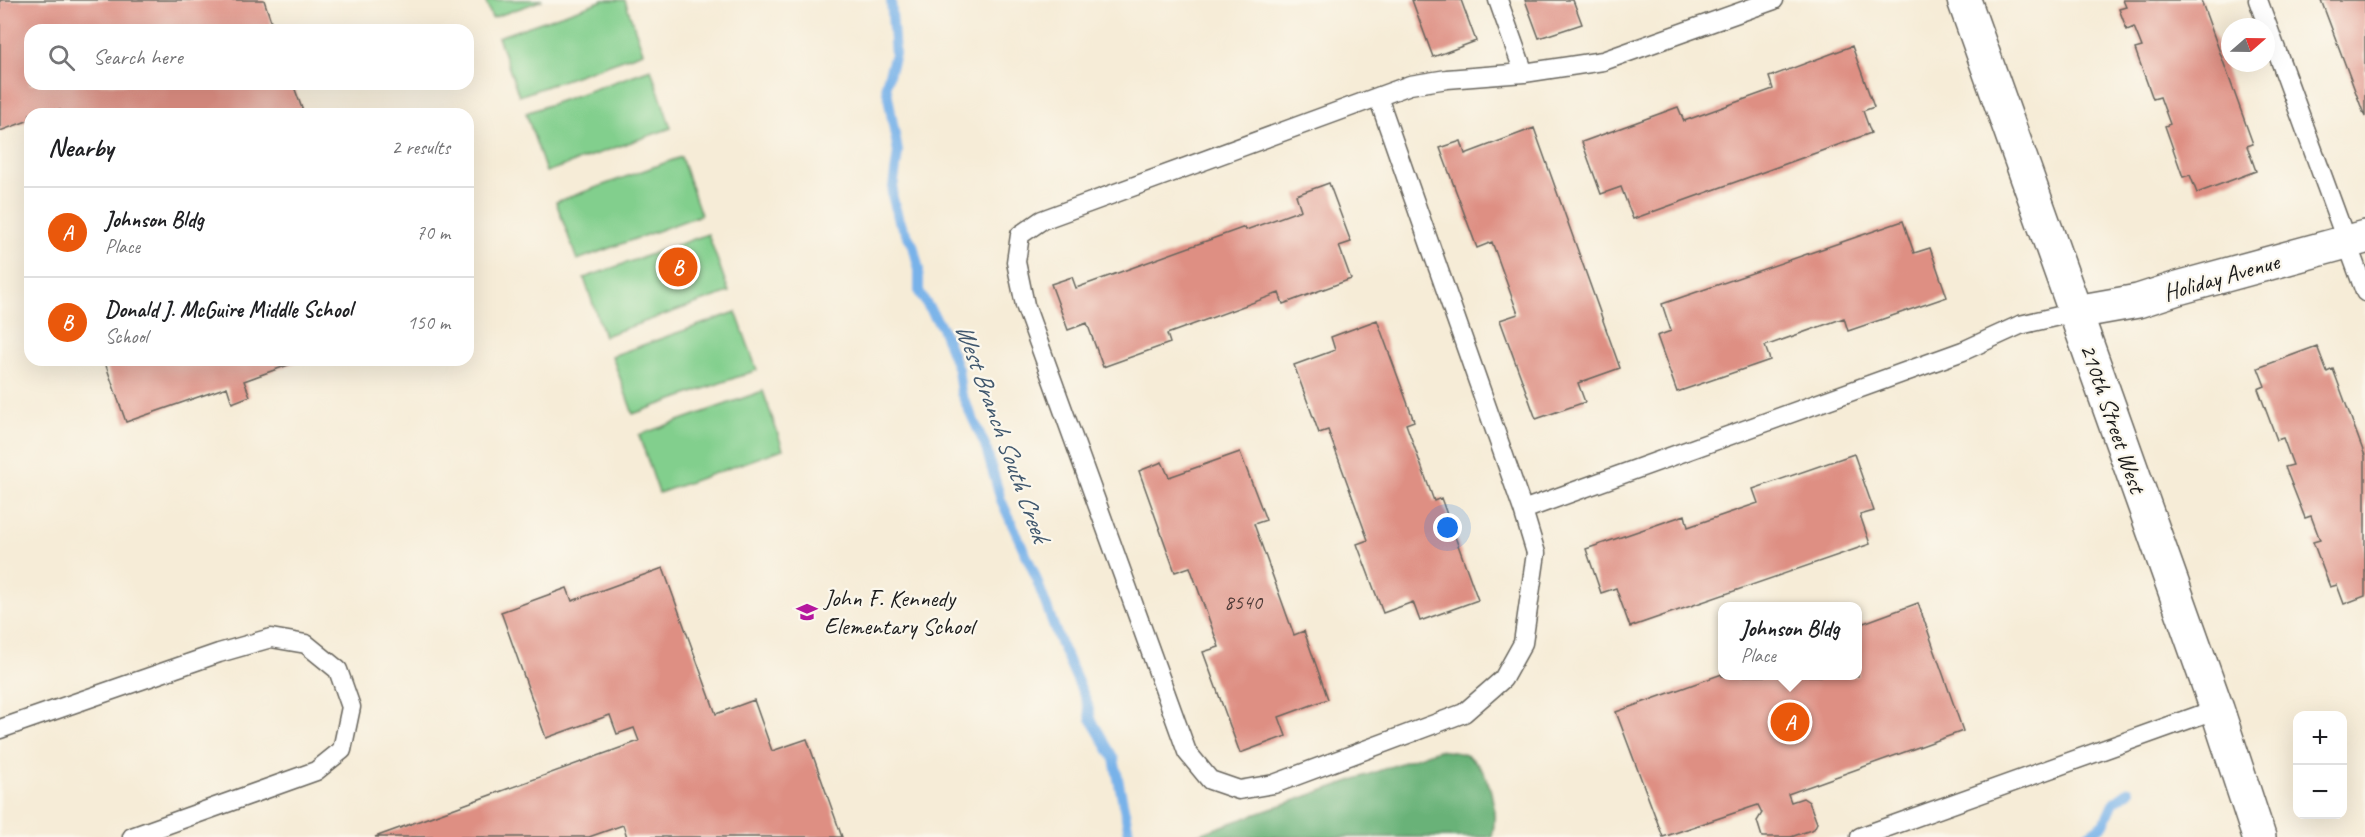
<!DOCTYPE html>
<meta charset="utf-8">
<style>
body{margin:0;font-family:Caveat,sans-serif;background:#f6f6f6;color:#202124}
.controls{position:absolute;right:18px;bottom:18px;display:grid;overflow:hidden;border-radius:12px;box-shadow:0 6px 24px #0002}
.controls button{width:54px;height:54px;display:grid;place-items:center;padding:0;border:0;border-bottom:2px solid #e0e0e0;background:#fff;color:#202124;font:30px sans-serif}
.compass{position:absolute;left:2221px;top:18px;width:54px;height:54px;border-radius:50%;background:#fff;box-shadow:0 6px 24px #0002;rotate:70deg}
.you{position:absolute;left:1448px;top:528px;width:21px;height:21px;margin:-15px;border:4px solid #fff;border-radius:50%;background:#1a73e8;box-shadow:0 0 0 9px #1a73e833}
.badge{display:grid;place-items:center;width:39px;height:39px;border-radius:50%;background:#ea580c;color:#fff;font-size:20px;font-weight:700}
.pin{position:absolute;translate:-50% -50%;border:3px solid #fff;box-shadow:0 2px 6px #0006}
.popup{position:absolute;left:1718px;top:602px;width:144px;height:78px;box-sizing:border-box;display:grid;place-content:center;border-radius:12px;background:#fff;filter:drop-shadow(0 2px 4px #0005);font-size:20px;white-space:nowrap;color:#757577}
.popup b{font-size:22px;color:#202124}
.popup::after{content:'';position:absolute;left:50%;top:100%;margin-left:-12px;border:12px solid transparent;border-top-color:#fff}
.list{margin:0;padding:0;list-style:none}
h2{display:flex;justify-content:space-between;align-items:center;height:78px;margin:0;padding:0 24px;font-size:26px}
h2 small{font-size:20px;font-weight:400;color:#757577}
.list li{display:grid;grid-template-columns:39px 1fr auto;gap:18px;align-items:center;box-sizing:border-box;height:90px;padding:0 24px;border-top:2px solid #e0e0e0}
.list b{display:block;font-size:22px;white-space:nowrap}
.list p{margin:0;font-size:20px;white-space:nowrap;color:#757577}
.list em{font-size:20px;font-style:normal;color:#757577}
.icon{flex:none;width:33px;height:33px;fill:none;stroke:currentColor;stroke-width:2;stroke-linecap:round;stroke-linejoin:round}
.map{position:relative;flex:none;width:2365px;height:837px;overflow:hidden}
.search{position:absolute;background:#fff;box-shadow:0 6px 24px #0002;left:24px;top:24px;width:450px;height:66px;display:flex;align-items:center;gap:15px;box-sizing:border-box;padding:0 21px;border-radius:18px;color:#757577;font-size:22px}
.panel{position:absolute;background:#fff;box-shadow:0 6px 24px #0002;left:24px;top:108px;width:450px;height:258px;border-radius:18px}
.map>svg:first-child{display:block}
.green{fill:#82cf8d;stroke:#4f7654;stroke-width:1.5}
.forest{fill:#69b278;stroke:#42674a;stroke-width:1.5}
.lines{fill:none;stroke-linecap:round;stroke-linejoin:round}
.stream{stroke:#78b2e9;stroke-width:10}
.building{fill:#de8f83}
.lane-casing{stroke:#68655d;stroke-width:21}
.street-casing{stroke:#68655d;stroke-width:36}
.secondary-casing{stroke:#68655d;stroke-width:36}
.lane{stroke:#fff;stroke-width:18}
.street{stroke:#fff;stroke-width:33}
.secondary{stroke:#fff;stroke-width:33}
.labels{text-anchor:middle;stroke-width:4.5;stroke-linejoin:round;paint-order:stroke}
.number-label{font-size:21px;fill:#4c3936}
.street-label{font-size:24px;fill:#1c1c1c;stroke:#fbf7ec}
.poi-label{font-size:24px;fill:#1c1c1c;stroke:#fbf7ec;text-anchor:start}
.water-label{font-size:26px;font-style:italic;fill:#41586e;stroke:#fbf7ec}
</style>
<div class="map">
<svg width="2365" height="837" viewBox="0 0 2365 837">
<rect width="100%" height="100%" fill="#fbf7ec"/>
<filter id="ink" filterUnits="userSpaceOnUse"><feTurbulence type="fractalNoise" baseFrequency=".0167" numOctaves="2"/><feDisplacementMap in="SourceGraphic" scale="12" xChannelSelector="R" yChannelSelector="G"/><feConvolveMatrix kernelMatrix="1 2 1 2 8 2 1 2 1" color-interpolation-filters="sRGB"/></filter>
<filter id="wash" filterUnits="userSpaceOnUse"><feTurbulence type="fractalNoise" baseFrequency=".008" numOctaves="4" result="noise"/><feDisplacementMap in="SourceGraphic" scale="24" xChannelSelector="R" yChannelSelector="G"/><feGaussianBlur stdDeviation="1.35" result="paint"/><feColorMatrix in="noise" values="0 0 0 0 0 0 0 0 0 0 0 0 0 0 0 0 0 1.4 0 .05"/><feComposite in="paint" operator="in"/></filter>
<g filter="url(#wash)">
<rect width="100%" height="100%" fill="#f6ecd7"/>
<path class="green" d="M485,0H543L492,18Z
M604,0H625L643,52L519,96L498,37Z
M651,69L671,128L546,172L526,113Z
M681,157L701,215L577,260L556,202Z
M708,234L729,292L604,336L584,278Z
M736,312L757,370L633,414L612,356Z
M763,391L783,449L659,493L639,435Z"/>
<path class="forest" d="M1438,750C1446,751 1458,752 1466,755C1492,769 1498,812 1492,837H1191Z"/>
<g class="lines">
<path class="stream" d="M891,0L895,54L886,85L898,152L892,195L899,221L913,245L919,270V292L942,328L958,369L961,393L985,445L1001,500L1033,570L1059,640L1087,702L1091,719L1114,759L1130,837
M2085,837L2104,824L2114,802L2129,791"/>
</g>
<g id="blocks">
<path class="building" d="M0,0H264L274,30H30V84H293L304,114H61L60,110L48,114H30V120L0,131Z
M1412,0H1461L1476,41L1433,57Z
M1525,0H1573L1582,24L1539,38Z
M2123,0H2201L2253,144L2247,146L2256,171L2197,193L2190,175L2183,177L2165,126L2170,124L2160,97L2153,99L2135,49L2142,47L2134,27L2127,30L2119,9L2126,7Z
M2321,0H2365V117Z
M1852,46L1874,107L1863,111L1871,133L1633,219L1621,187L1601,194L1582,142L1678,107L1684,121L1773,89L1769,77Z
M1534,128L1620,368L1578,383L1585,402L1536,419L1500,320L1518,314L1492,242L1477,248L1440,148L1461,141L1465,154Z
M1329,183L1351,242L1339,246L1351,279L1283,304L1279,293L1167,334L1170,343L1103,367L1087,323L1068,330L1051,284L1072,277L1076,288L1245,227L1246,230L1301,210L1296,195Z
M1903,221L1914,253L1930,248L1947,297L1848,331L1844,318L1765,346L1770,360L1677,392L1657,336L1671,331L1662,304Z
M1377,320L1414,421L1406,424L1434,501L1441,498L1478,600L1420,621L1413,602L1383,613L1357,544L1368,540L1328,430L1319,433L1294,365L1335,350L1331,337Z
M2317,346L2327,372L2333,369L2365,456V596L2344,604L2337,585L2330,587L2313,542L2320,540L2311,516L2305,518L2285,467L2293,465L2283,438L2277,440L2258,389L2265,386L2258,368Z
M104,360H302L244,381L250,396L232,403L227,387L126,422Z
M1240,452L1266,520L1254,524L1294,635L1304,631L1328,699L1279,717L1286,736L1240,753L1203,652L1219,647L1190,567L1175,572L1139,471L1162,462L1169,477Z
M1854,454L1874,511L1860,515L1870,544L1630,627L1616,588L1601,593L1586,549L1685,515L1688,527L1758,503L1753,489Z
M663,568L716,714L754,700L772,751L807,739L842,837H627L623,825L589,837H375L639,741L634,728L617,734L610,715L546,738L501,612L567,588L572,601Z
M1918,603L1963,731L1788,794L1791,802L1803,798L1809,802L1817,823L1814,829L1791,837H1762L1757,821L1762,813L1758,805L1663,837L1616,712L1722,674V676H1858V625Z"/>
</g>
</g>
<g filter="url(#ink)">
<use href="#blocks" fill-opacity="0" stroke="#68655d" stroke-width="1.5"/>
<g class="lines">
<defs>
<path id="lane" d="M1498,0L1524,73
M1774,0L1603,61L1524,73L1447,79L1410,85L1042,220L1020,235L1016,262L1025,305L1187,752L1210,780L1239,790L1274,784L1464,713L1503,679L1523,643L1536,553L1523,510L1963,351L2020,325L2076,312
M2258,0L2365,292
M1378,97L1523,510
M0,729L219,653L271,638L306,644L338,670L351,707L342,750L316,771L132,837
M1860,837L2217,709"/>
<path id="street" d="M2076,312L2138,301L2178,288L2365,237"/>
<path id="secondary" d="M1964,0L2217,709L2259,837"/>
</defs>
<use href="#lane" class="lane-casing"/>
<use href="#street" class="street-casing"/>
<use href="#secondary" class="secondary-casing"/>
<use href="#lane" class="lane"/>
<use href="#street" class="street"/>
<use href="#secondary" class="secondary"/>
</g>
</g>
<defs>
<symbol id="school-bare" viewBox="-9 -9 18 18"><path d="M0-5L7-2L0 1L-7-2ZM-4 1L0 2.5L4 1V4Q0 6-4 4Z" fill="#b5179e" stroke="#fbf7ec" stroke-width="2.5" paint-order="stroke"/></symbol>
</defs>
<g fill-rule="evenodd">
<use href="#school-bare" x="792" y="597" width="30" height="30"/>
</g>
<g class="labels">
<g class="number-label">
<text x="1243" y="609">8540</text>
</g>
<g class="street-label">
<text transform="translate(2221 277) rotate(-16)" y="8">Holiday Avenue</text>
<text transform="translate(2113 418) rotate(71)" y="8">210th Street West</text>
</g>
<g class="poi-label">
<text x="824" y="606">John F. Kennedy<tspan x="824" dy="28">Elementary School</tspan></text>
</g>
<g class="water-label">
<text transform="translate(1003 432) rotate(70)" y="9">West Branch South Creek</text>
</g>
</g>
</svg>
<div class="controls">
<button>+</button>
<button>−</button>
</div>
<svg class="compass" viewBox="-18 -18 36 36"><path d="M0-13l5 13h-10z" fill="#e53935"/><path d="M0 13l5-13h-10z" fill="#757577"/></svg>
<div class="you"></div>
<div class="pin badge" style="left:1790px;top:722px">A</div>
<div class="popup"><b>Johnson Bldg</b>Place</div>
<div class="pin badge" style="left:678px;top:267px">B</div>
<div class="search"><svg class="icon" aria-label="search" viewBox="0 0 24 24"><circle cx="10" cy="10" r="6"/><path d="M15 15l6 6"/></svg>Search here</div>
<section class="panel">
<h2>Nearby<small>2 results</small></h2>
<ul class="list">
<li><span class="badge">A</span><div><b>Johnson Bldg</b><p>Place</p></div><em>70 m</em></li>
<li><span class="badge">B</span><div><b>Donald J. McGuire Middle School</b><p>School</p></div><em>150 m</em></li>
</ul>
</section>
</div>
